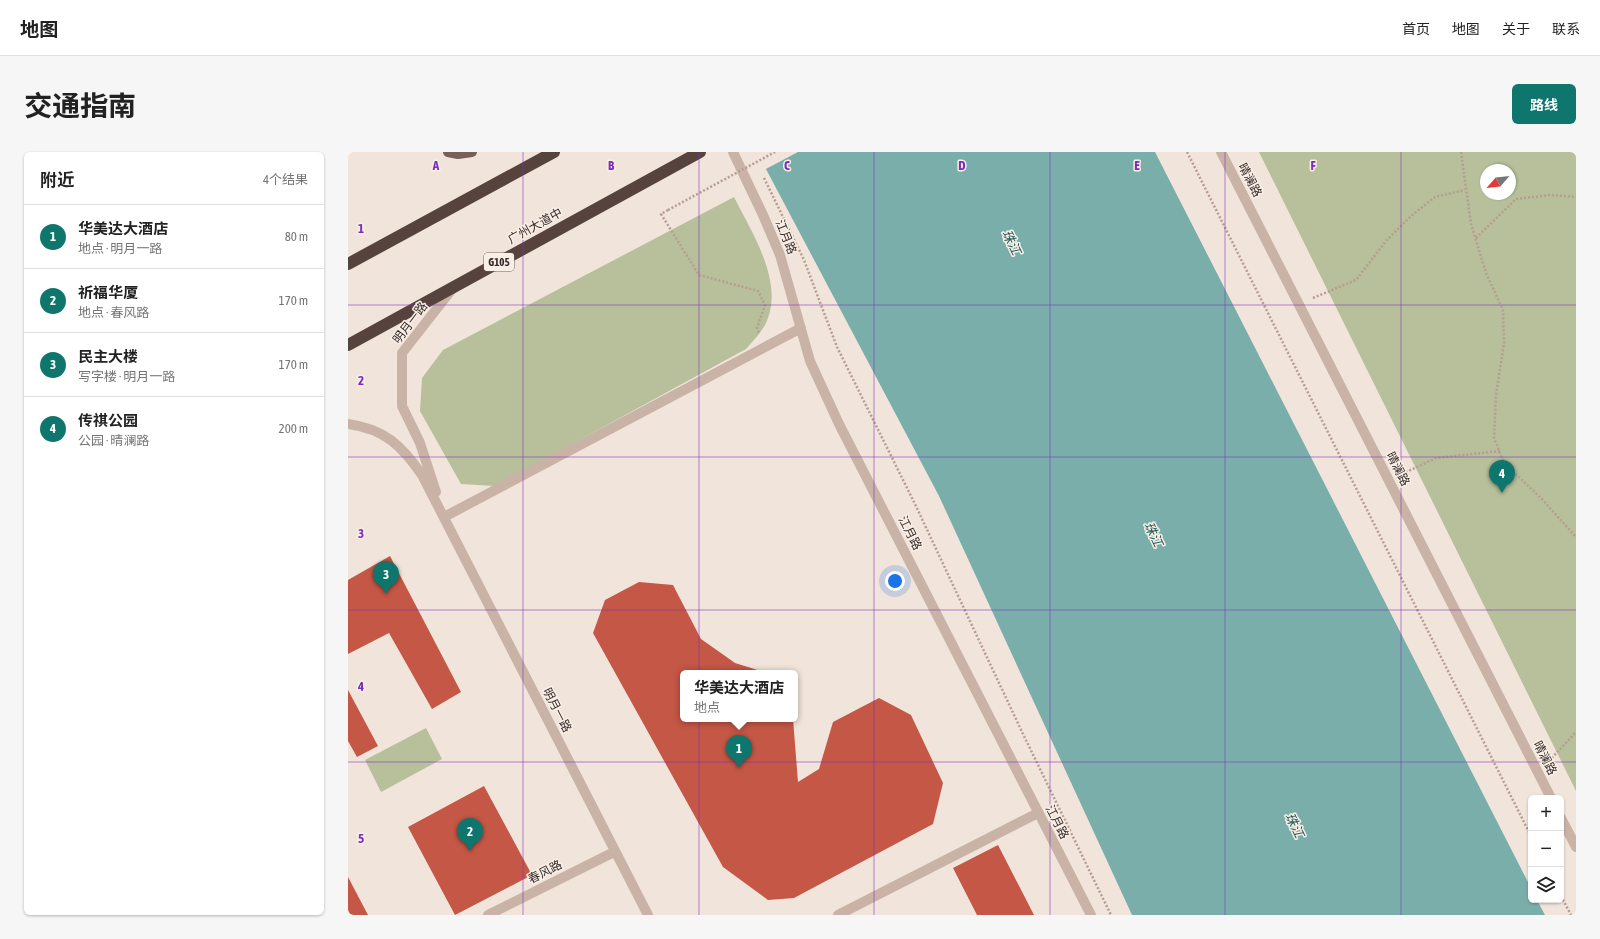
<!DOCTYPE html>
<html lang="zh">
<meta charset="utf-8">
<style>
body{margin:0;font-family:"Asap Condensed","Noto Sans SC",sans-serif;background:#f6f6f6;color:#222}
.controls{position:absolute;right:12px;bottom:12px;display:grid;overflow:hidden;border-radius:6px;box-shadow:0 1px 3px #0004}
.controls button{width:36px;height:36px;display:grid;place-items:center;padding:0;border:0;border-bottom:1px solid #e0e0e0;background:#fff;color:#222;font:20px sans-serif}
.compass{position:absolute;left:1132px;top:12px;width:36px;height:36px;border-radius:50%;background:#fff;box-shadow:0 1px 3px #0004;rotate:242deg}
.you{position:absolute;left:547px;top:429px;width:14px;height:14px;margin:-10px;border:3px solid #fff;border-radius:50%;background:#1a73e8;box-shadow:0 0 0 6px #1a73e833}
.badge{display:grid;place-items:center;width:26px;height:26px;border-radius:50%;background:#0f766e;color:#fff;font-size:13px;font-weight:700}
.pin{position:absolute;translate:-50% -33px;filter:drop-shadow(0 1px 2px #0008)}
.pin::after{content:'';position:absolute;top:21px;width:14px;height:12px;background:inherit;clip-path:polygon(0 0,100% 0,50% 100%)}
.popup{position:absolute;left:332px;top:518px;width:118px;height:52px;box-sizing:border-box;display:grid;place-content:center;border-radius:6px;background:#fff;filter:drop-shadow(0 1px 3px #0005);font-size:13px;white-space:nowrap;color:#767676}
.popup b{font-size:15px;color:#222}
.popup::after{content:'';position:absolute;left:50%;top:100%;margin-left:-8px;border:8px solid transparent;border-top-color:#fff}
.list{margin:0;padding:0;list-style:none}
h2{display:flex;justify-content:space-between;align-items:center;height:52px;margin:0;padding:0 16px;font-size:17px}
h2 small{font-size:13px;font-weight:400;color:#767676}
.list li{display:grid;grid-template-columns:26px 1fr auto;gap:12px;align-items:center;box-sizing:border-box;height:64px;padding:0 16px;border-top:1px solid #e0e0e0}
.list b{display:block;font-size:15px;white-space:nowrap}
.list p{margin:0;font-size:13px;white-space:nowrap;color:#767676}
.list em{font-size:13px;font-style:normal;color:#767676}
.icon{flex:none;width:22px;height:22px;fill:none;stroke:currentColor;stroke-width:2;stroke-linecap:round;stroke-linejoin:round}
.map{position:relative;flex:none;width:1228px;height:763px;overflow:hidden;border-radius:6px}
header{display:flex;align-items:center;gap:24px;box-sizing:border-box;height:56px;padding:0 20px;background:#fff;border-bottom:1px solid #e0e0e0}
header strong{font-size:19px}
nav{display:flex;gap:22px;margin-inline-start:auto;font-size:14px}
.intro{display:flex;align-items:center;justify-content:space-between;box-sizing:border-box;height:96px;padding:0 24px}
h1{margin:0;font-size:28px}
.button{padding:10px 18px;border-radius:6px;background:#0f766e;color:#fff;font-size:14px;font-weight:700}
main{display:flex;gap:24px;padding:0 24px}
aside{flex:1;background:#fff;border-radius:6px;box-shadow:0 1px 3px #0004}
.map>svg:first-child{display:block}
.green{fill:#b7c09b;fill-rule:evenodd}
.water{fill:#7aaeab}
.pier{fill:#f1e4da}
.building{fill:#c45746}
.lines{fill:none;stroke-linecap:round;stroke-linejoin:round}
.path{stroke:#b59d91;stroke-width:2.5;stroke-dasharray:2 2;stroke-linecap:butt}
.minor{stroke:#c9b3a7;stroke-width:10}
.major{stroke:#776058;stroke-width:10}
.highway{stroke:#56433e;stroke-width:12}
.path-bridge{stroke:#b59d91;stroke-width:2.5;stroke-dasharray:2 2;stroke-linecap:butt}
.grid{fill:none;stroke:#7b2cbf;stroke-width:1;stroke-opacity:0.55}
.labels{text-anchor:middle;stroke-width:3;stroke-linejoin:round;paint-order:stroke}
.shield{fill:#f9efe7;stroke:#706561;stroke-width:1}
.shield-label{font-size:11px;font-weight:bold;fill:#352a27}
.street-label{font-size:12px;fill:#352a27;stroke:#f9efe7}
.water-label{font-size:13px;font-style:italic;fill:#1d5654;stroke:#f9efe7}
.grid-label{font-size:13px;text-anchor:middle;font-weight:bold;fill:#7b2cbf;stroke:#f9efe7;stroke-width:3;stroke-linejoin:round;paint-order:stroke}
</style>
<header>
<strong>地图</strong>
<nav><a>首页</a><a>地图</a><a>关于</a><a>联系</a></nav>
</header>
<div class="intro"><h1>交通指南</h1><a class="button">路线</a></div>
<main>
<aside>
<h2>附近<small>4个结果</small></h2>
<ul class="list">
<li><span class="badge">1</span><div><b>华美达大酒店</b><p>地点 · 明月一路</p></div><em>80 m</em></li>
<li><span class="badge">2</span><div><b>祈福华厦</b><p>地点 · 春风路</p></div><em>170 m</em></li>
<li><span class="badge">3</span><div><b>民主大楼</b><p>写字楼 · 明月一路</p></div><em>170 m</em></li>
<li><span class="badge">4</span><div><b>传祺公园</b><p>公园 · 晴澜路</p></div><em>200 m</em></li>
</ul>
</aside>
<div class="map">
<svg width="1228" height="763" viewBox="0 0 1228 763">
<rect width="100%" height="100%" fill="#f1e4da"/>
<path class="green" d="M911,0H1228V639ZM1138,18H1162V42H1138Z
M386,45C404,81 438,132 417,173C412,182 404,190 398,197L147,334L113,332L72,259L74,226L95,198Z
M78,576L94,607L33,640L17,608Z"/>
<path class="water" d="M409,0H807L1183,736V748H1189L1197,763H784L591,344Z"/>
<path class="pier" d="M407,0H450L416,18Z"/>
<path class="building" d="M42,404L113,540L84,557L41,481L0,502V428Z
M291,430L325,433L353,487L387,511L419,521H335V567H445L450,630L471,617L485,570L531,546L563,563L595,631L585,672L446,746L420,748L375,715L245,481L257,448Z
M0,538L30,594L9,605L0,589Z
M136,634L184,723L107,763L60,675Z
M650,693L686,763H629L605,716Z
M0,725L20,763H0Z"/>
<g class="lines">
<path class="path" d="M839,0L1183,684
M1113,0L1123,72L1138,121L1155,158L1156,191L1148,243L1146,286L1156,311L1192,345L1228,385
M416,26L456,108L489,195L566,350L675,582L763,763
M320,58L313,62L351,123L410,139L417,153L409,176L411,181
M1128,86L1168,47L1202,43L1228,45
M965,146L1008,128L1038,89L1063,64L1087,45L1117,38
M1054,322L1088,306L1152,299
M1201,609L1228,580
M1213,744L1223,763"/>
<path class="minor" d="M385,0L415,63L432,103L462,209L491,272L743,763
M873,0L1203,646
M0,272C37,277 54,294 74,323L300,763
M88,340L72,291L54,254V201L105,136
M96,365L453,176
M1213,666L1228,695
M140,763L266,700
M490,763L690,661"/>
<path class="major" d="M100,0L110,2L124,0"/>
<path class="highway" d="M0,112L206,0
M0,193L352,0"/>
<path class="path-bridge" d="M320,58L427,0"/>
</g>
<path class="grid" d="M175,0V763M351,0V763M526,0V763M702,0V763M877,0V763M1053,0V763M0,153H1228M0,305H1228M0,458H1228M0,610H1228"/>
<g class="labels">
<rect class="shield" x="136" y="101" width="30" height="18" rx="3"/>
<g class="shield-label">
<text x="151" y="114">G105</text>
</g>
<g class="street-label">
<text transform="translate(902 28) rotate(62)" y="4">晴澜路</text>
<text transform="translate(187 74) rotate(-29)" y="4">广州大道中</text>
<text transform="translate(438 85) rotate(68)" y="4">江月路</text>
<text transform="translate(62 171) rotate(-53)" y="4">明月一路</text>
<text transform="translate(1050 317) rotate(63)" y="4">晴澜路</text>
<text transform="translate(562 381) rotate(63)" y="4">江月路</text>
<text transform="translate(209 558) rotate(63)" y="4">明月一路</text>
<text transform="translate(1197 606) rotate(63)" y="4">晴澜路</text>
<text transform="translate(709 670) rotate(63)" y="4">江月路</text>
<text transform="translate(197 720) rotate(-27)" y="4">春风路</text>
</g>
<g class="water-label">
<text transform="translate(664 90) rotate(64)" y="5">珠江</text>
<text transform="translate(806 382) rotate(64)" y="5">珠江</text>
<text transform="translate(947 673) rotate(64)" y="5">珠江</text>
</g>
</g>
<g class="grid-label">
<text x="88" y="18">A</text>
<text x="263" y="18">B</text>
<text x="439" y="18">C</text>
<text x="614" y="18">D</text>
<text x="789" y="18">E</text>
<text x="965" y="18">F</text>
<text x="13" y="81">1</text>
<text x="13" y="233">2</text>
<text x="13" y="386">3</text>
<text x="13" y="539">4</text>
<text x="13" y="691">5</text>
</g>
</svg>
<div class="controls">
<button>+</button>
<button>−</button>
<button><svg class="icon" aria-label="layers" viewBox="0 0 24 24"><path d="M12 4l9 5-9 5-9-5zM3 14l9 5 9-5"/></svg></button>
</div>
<svg class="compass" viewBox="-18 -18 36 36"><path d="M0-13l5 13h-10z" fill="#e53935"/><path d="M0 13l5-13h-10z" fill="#767676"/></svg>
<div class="you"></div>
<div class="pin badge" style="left:391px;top:616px">1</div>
<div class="popup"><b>华美达大酒店</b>地点</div>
<div class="pin badge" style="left:122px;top:699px">2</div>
<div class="pin badge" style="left:38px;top:442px">3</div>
<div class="pin badge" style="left:1154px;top:341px">4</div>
</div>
</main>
